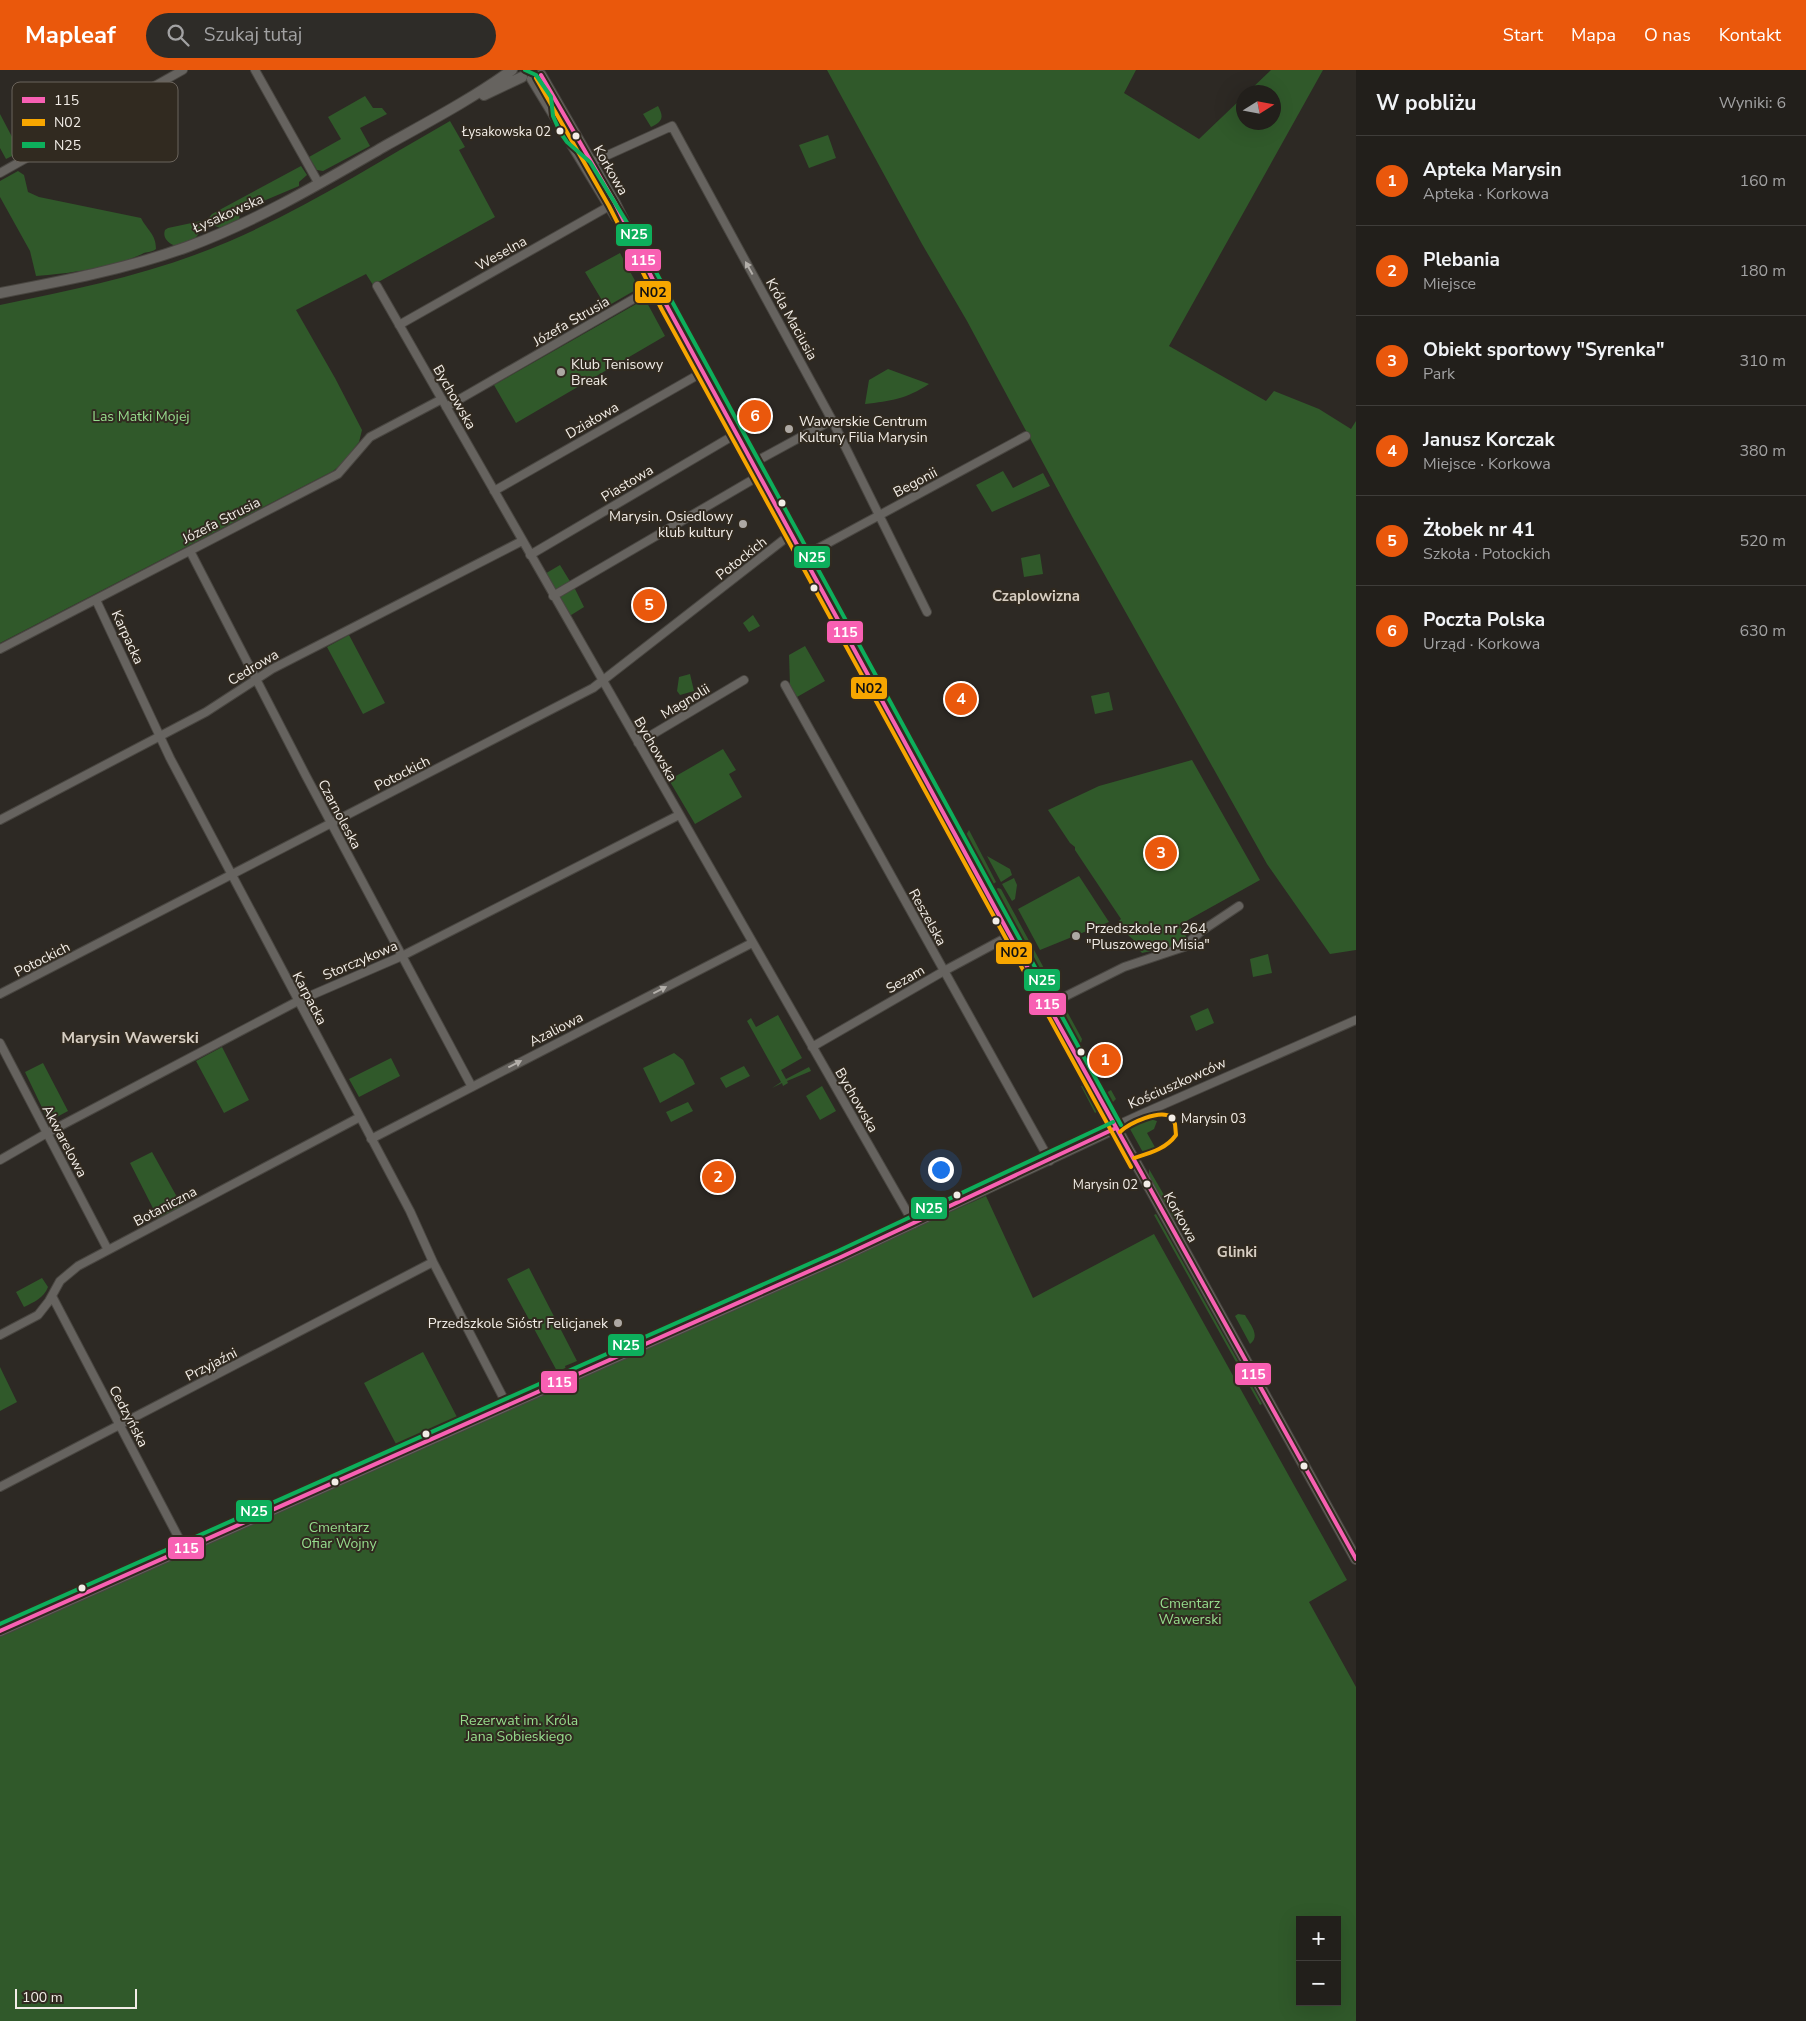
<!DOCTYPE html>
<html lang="pl">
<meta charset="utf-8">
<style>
body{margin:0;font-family:"Nunito Sans",sans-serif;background:#2e2c28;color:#f1f3f6}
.controls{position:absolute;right:15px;bottom:15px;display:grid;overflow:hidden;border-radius:0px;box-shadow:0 5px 20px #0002}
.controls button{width:45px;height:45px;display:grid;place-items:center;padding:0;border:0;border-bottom:1px solid #3f3d3a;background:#221f1b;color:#f1f3f6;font:25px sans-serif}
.compass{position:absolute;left:1236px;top:15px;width:45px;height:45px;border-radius:50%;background:#221f1b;box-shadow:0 5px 20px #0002;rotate:79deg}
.scale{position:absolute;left:15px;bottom:12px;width:122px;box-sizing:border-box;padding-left:5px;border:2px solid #f2ede7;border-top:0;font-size:14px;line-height:18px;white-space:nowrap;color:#f2ede7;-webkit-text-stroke:4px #312a20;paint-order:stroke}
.you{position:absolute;left:940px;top:1099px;width:18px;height:18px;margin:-12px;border:4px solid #fff;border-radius:50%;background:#1a73e8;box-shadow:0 0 0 8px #1a73e833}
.badge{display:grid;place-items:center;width:32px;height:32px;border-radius:50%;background:#ea580c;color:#fff;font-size:16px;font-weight:700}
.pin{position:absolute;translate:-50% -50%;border:2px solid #fff;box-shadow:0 1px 5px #0006}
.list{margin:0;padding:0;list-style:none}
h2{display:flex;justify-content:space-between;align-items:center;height:65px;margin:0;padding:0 20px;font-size:21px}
h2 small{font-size:16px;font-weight:400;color:#a2a2a3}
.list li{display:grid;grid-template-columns:32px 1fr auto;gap:15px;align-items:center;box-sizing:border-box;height:90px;padding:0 20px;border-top:1px solid #3f3d3a}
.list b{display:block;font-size:19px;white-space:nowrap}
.list p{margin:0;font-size:16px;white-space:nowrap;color:#a2a2a3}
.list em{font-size:16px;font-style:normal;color:#a2a2a3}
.icon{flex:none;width:28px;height:28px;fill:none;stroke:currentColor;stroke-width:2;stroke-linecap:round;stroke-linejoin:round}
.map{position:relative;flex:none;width:1356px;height:1951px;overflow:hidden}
header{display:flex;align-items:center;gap:30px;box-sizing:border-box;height:70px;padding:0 25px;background:#ea580c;color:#fff}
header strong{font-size:24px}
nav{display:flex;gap:28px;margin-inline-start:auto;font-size:18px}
.search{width:350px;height:45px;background:#2e2c28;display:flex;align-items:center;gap:12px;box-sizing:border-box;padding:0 18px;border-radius:28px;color:#a2a2a3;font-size:19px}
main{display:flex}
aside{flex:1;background:#221f1b}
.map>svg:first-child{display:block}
.green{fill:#30592a;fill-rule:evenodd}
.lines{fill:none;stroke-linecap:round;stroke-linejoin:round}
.minor-casing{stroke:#494641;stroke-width:10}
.tertiary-casing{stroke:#494641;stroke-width:12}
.minor{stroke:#66635f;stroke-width:8}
.tertiary{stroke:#66635f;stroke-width:10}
.bus-1-casing{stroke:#312a20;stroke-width:8}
.bus-2-casing{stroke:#312a20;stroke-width:8}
.bus-3-casing{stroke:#312a20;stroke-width:8}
.bus-1{stroke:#f860b3;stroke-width:4}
.bus-2{stroke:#f7a600;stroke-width:4}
.bus-3{stroke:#0daf5c;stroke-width:4}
.oneway{fill:#b3afaa}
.bus-dot{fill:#f2ede7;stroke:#312a20;stroke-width:2}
.poi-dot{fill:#ada8a3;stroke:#312a20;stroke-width:2}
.labels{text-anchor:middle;stroke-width:4;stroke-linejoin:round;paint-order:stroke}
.bus-label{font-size:13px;fill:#f2ede7;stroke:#312a20;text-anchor:end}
.street-label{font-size:14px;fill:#f2ede7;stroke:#312a20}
.poi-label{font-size:14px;fill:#f2ede7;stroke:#312a20;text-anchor:start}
.park-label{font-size:14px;fill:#96dc8c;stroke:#312a20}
.neighbourhood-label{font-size:15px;font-weight:bold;fill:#d6cdc1;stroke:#312a20}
.quarter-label{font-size:16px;font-weight:bold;fill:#d6cdc1;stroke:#312a20}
.key{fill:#312a20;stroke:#6b645c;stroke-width:1}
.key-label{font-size:14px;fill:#f2ede7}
.line-badge{stroke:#312a20;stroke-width:2}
.badge-label{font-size:14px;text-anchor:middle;font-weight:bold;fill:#fff}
.pale-badge-label{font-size:14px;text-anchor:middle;font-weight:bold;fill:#111}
</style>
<header>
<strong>Mapleaf</strong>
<div class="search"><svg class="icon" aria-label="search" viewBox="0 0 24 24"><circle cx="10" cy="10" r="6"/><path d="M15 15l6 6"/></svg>Szukaj tutaj</div>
<nav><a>Start</a><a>Mapa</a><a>O nas</a><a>Kontakt</a></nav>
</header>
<main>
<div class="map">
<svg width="1356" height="1951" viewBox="0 0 1356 1951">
<rect width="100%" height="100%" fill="#2d2924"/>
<path class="green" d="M827,0H1136L1124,23L1199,69L1243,27L1244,52H1274V22H1248L1271,0H1323L1169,276L1266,331L1274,321L1319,339L1351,359L1356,351V880L1330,884L1267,794L1075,452L967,251L922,174Z
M365,26L373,38H382L387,44L360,58L370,76L323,101L317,100L309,87L341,69L328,47Z
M658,36C664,47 663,51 651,57L643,44Z
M0,44L20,82L6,89L0,78Z
M450,51L465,77L459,80L495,147L373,215L366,204L296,240L335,308L362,360L359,372L341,395L333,401L0,573V235C78,219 156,203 230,171C306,138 378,92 450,51Z
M828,65L836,88L809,98L799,75Z
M301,96L307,105L299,112V116L240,141L239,150L220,158L213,155L208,149L212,144Z
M18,101L24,105L28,122L39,127L141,148C147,160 156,164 156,179C151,183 147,181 142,184C116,197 66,204 36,206L30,181L0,127V111Z
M201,151L203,158L194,170L176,176C169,174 162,168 165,160L168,158Z
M620,183L639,218L606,237L585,202Z
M645,229L665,266L516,353L494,315Z
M888,299L929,314C906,329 891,331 865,334L869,310Z
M1003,401L1013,418L1043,403L1050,416L992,442L976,415Z
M1040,484L1043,504L1024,507L1021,488Z
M560,495L571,513L556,522L543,505Z
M574,517L584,537L568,547L559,532L560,525Z
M753,545L760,556L749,562L743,553Z
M349,565L385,633L363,644L327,577Z
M805,576L825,611L797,627L790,615L789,585Z
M690,604L694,621L680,625L677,621L679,607Z
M1109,622L1113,640L1095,644L1091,626Z
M723,679L736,700L729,704L742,727L695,754L669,710Z
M1192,690L1260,810L1179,855L1187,868L1178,875L1142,883L1134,874L1135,871L1129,866L1119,851L1121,849L1075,780V777L1070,773L1048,740L1099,716Z
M969,760L996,812L991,816L967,771L966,765Z
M987,786L1010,799L1012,805L1001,812Z
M1079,806L1109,852L1040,880L1018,839Z
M1014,808L1017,815L1015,829L1012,831L1002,814Z
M998,818L1001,819L1058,924L1048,920L994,821Z
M1268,884L1272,903L1253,907L1250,889Z
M1063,934L1082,969L1081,973C1073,964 1056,946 1063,934Z
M1208,938L1214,953L1196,961L1190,946Z
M778,945L802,988L781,1000L786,1009L809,997L811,1001L787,1011L788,1013L783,1016L782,1013L772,1018L781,1012L747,951L751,948L756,957Z
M222,977L249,1030L224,1043L196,991Z
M674,983L683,990L695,1014L660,1033L643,998Z
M391,988L400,1006L359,1027L349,1009Z
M43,993L68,1041L53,1049L47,1048L25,1002Z
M744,996L750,1006L726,1018L720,1008Z
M1084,1015L1098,1041L1095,1043L1081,1016Z
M822,1016L836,1041L820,1050L806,1026Z
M1111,1020L1116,1029L1110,1035L1104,1024Z
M688,1032L693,1041L671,1052L666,1042Z
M1147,1048L1157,1051L1154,1059L1147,1063L1156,1079L1163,1075L1159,1080L1145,1086L1130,1059L1135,1054L1134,1052Z
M152,1082L182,1136L158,1148L130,1093Z
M1149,1099L1179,1151L1174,1149L1149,1106Z
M986,1126L1033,1228L1154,1164L1347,1510L1309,1532L1356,1617V1951H0V1567ZM1300,1850H1337V1932H1300Z
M1156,1144L1262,1334L1260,1335L1154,1145Z
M529,1198L577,1291L565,1296L566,1299L558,1303L507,1209Z
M42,1208L48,1217C44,1228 34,1232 24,1237L16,1222Z
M1238,1244L1245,1245C1250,1254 1261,1266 1250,1274L1235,1246Z
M423,1282L457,1347L396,1374L364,1313Z
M0,1297L17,1332L0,1341Z"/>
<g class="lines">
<defs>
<path id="minor" d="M255,0L319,114
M588,94L672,56L832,350L927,542
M0,103L183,0
M377,216L914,1154
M399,255L613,134
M446,337L656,216
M753,393L832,350
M494,421L703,302
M815,480L1026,366
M190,481L306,706L472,1017
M530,485L736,364
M553,526L759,406
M96,530L170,688L410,1141L433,1192L507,1335
M0,579L338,404L370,367L442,329
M785,615L1050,1091
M638,673L744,610
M0,750L206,642L272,599L522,471
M0,924L593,618L791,464
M1048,935L1124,897L1184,877L1200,862L1239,836
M0,973L108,1180
M812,977L944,901L1011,865
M1116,1058L1120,1054L1144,1043L1356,950
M371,1069L752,873
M0,1090L47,1063L298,931L402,886L679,745
M52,1226L184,1478
M0,1265L38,1245L49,1231L60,1211L78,1196L360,1047
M0,1417L433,1192"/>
<path id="tertiary" d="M541,5L615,133L656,216L1048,935L1356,1489
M532,9L616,147
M484,25L522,7
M0,223C63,211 126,199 187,177C257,151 321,113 385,76C428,52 472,29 512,0
M0,1561L841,1187L1116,1058"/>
</defs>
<use href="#minor" class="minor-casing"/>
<use href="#tertiary" class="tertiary-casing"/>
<use href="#minor" class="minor"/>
<use href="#tertiary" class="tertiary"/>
<defs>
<path id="bus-1" d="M541,5L615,133L656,216L1048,935L1356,1489
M0,1561L841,1187L1116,1058"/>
<path id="bus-2" d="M536,8L609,136L662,240L1131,1097
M1120,1062C1129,1053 1160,1039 1171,1047L1175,1054L1176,1065C1166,1079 1150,1083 1134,1088"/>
<path id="bus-3" d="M525,0L536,5L551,27L553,46L560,62L567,72L590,92L645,182L1121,1055
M0,1554L838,1181L1113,1052"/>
</defs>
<use href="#bus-1" class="bus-1-casing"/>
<use href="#bus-2" class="bus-2-casing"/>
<use href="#bus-3" class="bus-3-casing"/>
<use href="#bus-1" class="bus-1"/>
<use href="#bus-2" class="bus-2"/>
<use href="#bus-3" class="bus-3"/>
</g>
<defs><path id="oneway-solid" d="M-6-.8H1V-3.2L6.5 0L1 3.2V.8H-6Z" transform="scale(1.25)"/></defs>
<g class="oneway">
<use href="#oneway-solid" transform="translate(749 198) rotate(-119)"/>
<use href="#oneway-solid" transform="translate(660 920) rotate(-27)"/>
<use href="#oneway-solid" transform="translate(515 994) rotate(-27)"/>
</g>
<g class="bus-dot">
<circle cx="560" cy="61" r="4.5"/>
<circle cx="576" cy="66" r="4.5"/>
<circle cx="782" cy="433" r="4.5"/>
<circle cx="814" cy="518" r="4.5"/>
<circle cx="996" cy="851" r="4.5"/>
<circle cx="1081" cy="982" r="4.5"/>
<circle cx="1172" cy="1048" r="4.5"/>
<circle cx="1147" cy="1114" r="4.5"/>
<circle cx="957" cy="1125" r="4.5"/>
<circle cx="426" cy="1364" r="4.5"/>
<circle cx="1304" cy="1396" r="4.5"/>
<circle cx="335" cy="1412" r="4.5"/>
<circle cx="82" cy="1518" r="4.5"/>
</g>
<g class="poi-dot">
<circle cx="561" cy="302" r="5"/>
<circle cx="789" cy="359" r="5"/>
<circle cx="743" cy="454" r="5"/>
<circle cx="1076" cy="866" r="5"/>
<circle cx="618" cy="1253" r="5"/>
</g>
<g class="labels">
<g class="bus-label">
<text x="551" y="66">Łysakowska 02</text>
<text x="1181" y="1053" text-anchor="start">Marysin 03</text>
<text x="1138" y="1119">Marysin 02</text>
</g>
<g class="street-label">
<text transform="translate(611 100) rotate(60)" y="5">Korkowa</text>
<text transform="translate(228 143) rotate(-24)" y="5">Łysakowska</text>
<text transform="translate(501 183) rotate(-29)" y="5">Weselna</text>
<text transform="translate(792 249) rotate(61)" y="5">Króla Maciusia</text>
<text transform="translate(571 251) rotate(-30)" y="5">Józefa Strusia</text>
<text transform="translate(455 327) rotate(60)" y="5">Bychowska</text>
<text transform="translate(592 350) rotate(-30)" y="5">Działowa</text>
<text transform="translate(915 412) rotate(-28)" y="5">Begonii</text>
<text transform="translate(627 413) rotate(-31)" y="5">Piastowa</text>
<text transform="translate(221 450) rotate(-27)" y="5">Józefa Strusia</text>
<text transform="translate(741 488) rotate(-38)" y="5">Potockich</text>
<text transform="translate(128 567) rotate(65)" y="5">Karpacka</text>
<text transform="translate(253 597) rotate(-31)" y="5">Cedrowa</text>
<text transform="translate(685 631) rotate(-31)" y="5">Magnolii</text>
<text transform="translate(656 679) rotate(60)" y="5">Bychowska</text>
<text transform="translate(402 703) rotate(-27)" y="5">Potockich</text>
<text transform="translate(340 744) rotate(62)" y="5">Czarnoleska</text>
<text transform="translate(928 847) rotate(61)" y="5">Reszelska</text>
<text transform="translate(42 889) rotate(-27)" y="5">Potockich</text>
<text transform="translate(360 890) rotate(-23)" y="5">Storczykowa</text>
<text transform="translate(905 909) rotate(-30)" y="5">Sezam</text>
<text transform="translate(310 928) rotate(62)" y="5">Karpacka</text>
<text transform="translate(556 959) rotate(-27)" y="5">Azaliowa</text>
<text transform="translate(1177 1013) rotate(-24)" y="5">Kościuszkowców</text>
<text transform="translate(857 1030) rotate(60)" y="5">Bychowska</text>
<text transform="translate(65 1071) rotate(62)" y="5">Akwarelowa</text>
<text transform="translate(165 1136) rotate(-28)" y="5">Botaniczna</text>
<text transform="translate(1181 1147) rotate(61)" y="5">Korkowa</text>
<text transform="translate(211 1294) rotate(-27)" y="5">Przyjaźni</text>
<text transform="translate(129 1346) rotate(62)" y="5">Cedzyńska</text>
</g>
<g class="poi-label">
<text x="571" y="299">Klub Tenisowy<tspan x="571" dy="16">Break</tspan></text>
<text x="799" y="356">Wawerskie Centrum<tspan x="799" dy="16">Kultury Filia Marysin</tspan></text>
<text x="733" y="451" text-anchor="end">Marysin. Osiedlowy<tspan x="733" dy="16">klub kultury</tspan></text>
<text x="1086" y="863">Przedszkole nr 264<tspan x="1086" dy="16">"Pluszowego Misia"</tspan></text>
<text x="608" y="1258" text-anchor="end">Przedszkole Sióstr Felicjanek</text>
</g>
<g class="park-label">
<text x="141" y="351">Las Matki Mojej</text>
<text x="339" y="1462">Cmentarz<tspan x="339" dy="16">Ofiar Wojny</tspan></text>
<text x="1190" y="1538">Cmentarz<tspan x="1190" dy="16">Wawerski</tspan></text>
<text x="519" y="1655">Rezerwat im. Króla<tspan x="519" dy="16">Jana Sobieskiego</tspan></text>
</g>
<g class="neighbourhood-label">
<text x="1036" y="531">Czaplowizna</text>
<text x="1237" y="1187">Glinki</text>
</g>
<g class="quarter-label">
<text x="130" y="973">Marysin Wawerski</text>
</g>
</g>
<rect x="12" y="12" width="166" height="80" rx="8" class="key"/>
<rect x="22" y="27" width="23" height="6" fill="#f860b3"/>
<rect x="22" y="49" width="23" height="7" fill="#f7a600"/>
<rect x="22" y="72" width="23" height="6" fill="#0daf5c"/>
<g class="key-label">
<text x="54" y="35">115</text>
<text x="54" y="57">N02</text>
<text x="54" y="80">N25</text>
</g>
<g class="line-badge">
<rect x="615" y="153" width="38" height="24" rx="5" fill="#0daf5c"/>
<rect x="624" y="178" width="38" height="24" rx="5" fill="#f860b3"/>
<rect x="634" y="210" width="38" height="24" rx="5" fill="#f7a600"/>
<rect x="793" y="475" width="38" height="24" rx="5" fill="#0daf5c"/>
<rect x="826" y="550" width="38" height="24" rx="5" fill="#f860b3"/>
<rect x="850" y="606" width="38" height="24" rx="5" fill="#f7a600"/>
<rect x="995" y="871" width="38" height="24" rx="5" fill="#f7a600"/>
<rect x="1023" y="898" width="38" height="24" rx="5" fill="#0daf5c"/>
<rect x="1028" y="922" width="39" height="24" rx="5" fill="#f860b3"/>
<rect x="910" y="1126" width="38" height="24" rx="5" fill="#0daf5c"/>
<rect x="607" y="1263" width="38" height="24" rx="5" fill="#0daf5c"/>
<rect x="1234" y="1292" width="38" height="24" rx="5" fill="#f860b3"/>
<rect x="540" y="1300" width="38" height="24" rx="5" fill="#f860b3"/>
<rect x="235" y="1429" width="38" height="24" rx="5" fill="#0daf5c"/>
<rect x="167" y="1466" width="38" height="24" rx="5" fill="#f860b3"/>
</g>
<g class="badge-label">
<text x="634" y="169">N25</text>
<text x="643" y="195">115</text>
<text x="812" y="492">N25</text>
<text x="845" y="567">115</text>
<text x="1042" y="915">N25</text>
<text x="1047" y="939">115</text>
<text x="929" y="1143">N25</text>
<text x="626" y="1280">N25</text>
<text x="1253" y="1309">115</text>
<text x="559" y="1317">115</text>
<text x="254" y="1446">N25</text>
<text x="186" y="1483">115</text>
</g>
<g class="pale-badge-label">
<text x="653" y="227">N02</text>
<text x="869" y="623">N02</text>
<text x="1014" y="887">N02</text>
</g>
</svg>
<div class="controls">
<button>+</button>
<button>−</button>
</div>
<svg class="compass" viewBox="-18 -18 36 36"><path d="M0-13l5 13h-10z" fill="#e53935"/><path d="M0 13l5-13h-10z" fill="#a2a2a3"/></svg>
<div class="scale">100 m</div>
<div class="you"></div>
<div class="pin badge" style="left:1105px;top:990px">1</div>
<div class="pin badge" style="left:718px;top:1107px">2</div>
<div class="pin badge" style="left:1161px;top:783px">3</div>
<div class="pin badge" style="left:961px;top:629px">4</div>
<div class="pin badge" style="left:649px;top:535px">5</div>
<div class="pin badge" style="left:755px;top:346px">6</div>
</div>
<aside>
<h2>W pobliżu<small>Wyniki: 6</small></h2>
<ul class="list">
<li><span class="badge">1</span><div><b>Apteka Marysin</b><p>Apteka · Korkowa</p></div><em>160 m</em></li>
<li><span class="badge">2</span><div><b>Plebania</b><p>Miejsce</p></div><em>180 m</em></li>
<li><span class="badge">3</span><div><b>Obiekt sportowy &quot;Syrenka&quot;</b><p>Park</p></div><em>310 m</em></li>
<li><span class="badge">4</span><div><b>Janusz Korczak</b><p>Miejsce · Korkowa</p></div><em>380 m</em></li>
<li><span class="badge">5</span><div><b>Żłobek nr 41</b><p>Szkoła · Potockich</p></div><em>520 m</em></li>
<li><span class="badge">6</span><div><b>Poczta Polska</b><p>Urząd · Korkowa</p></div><em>630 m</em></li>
</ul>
</aside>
</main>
